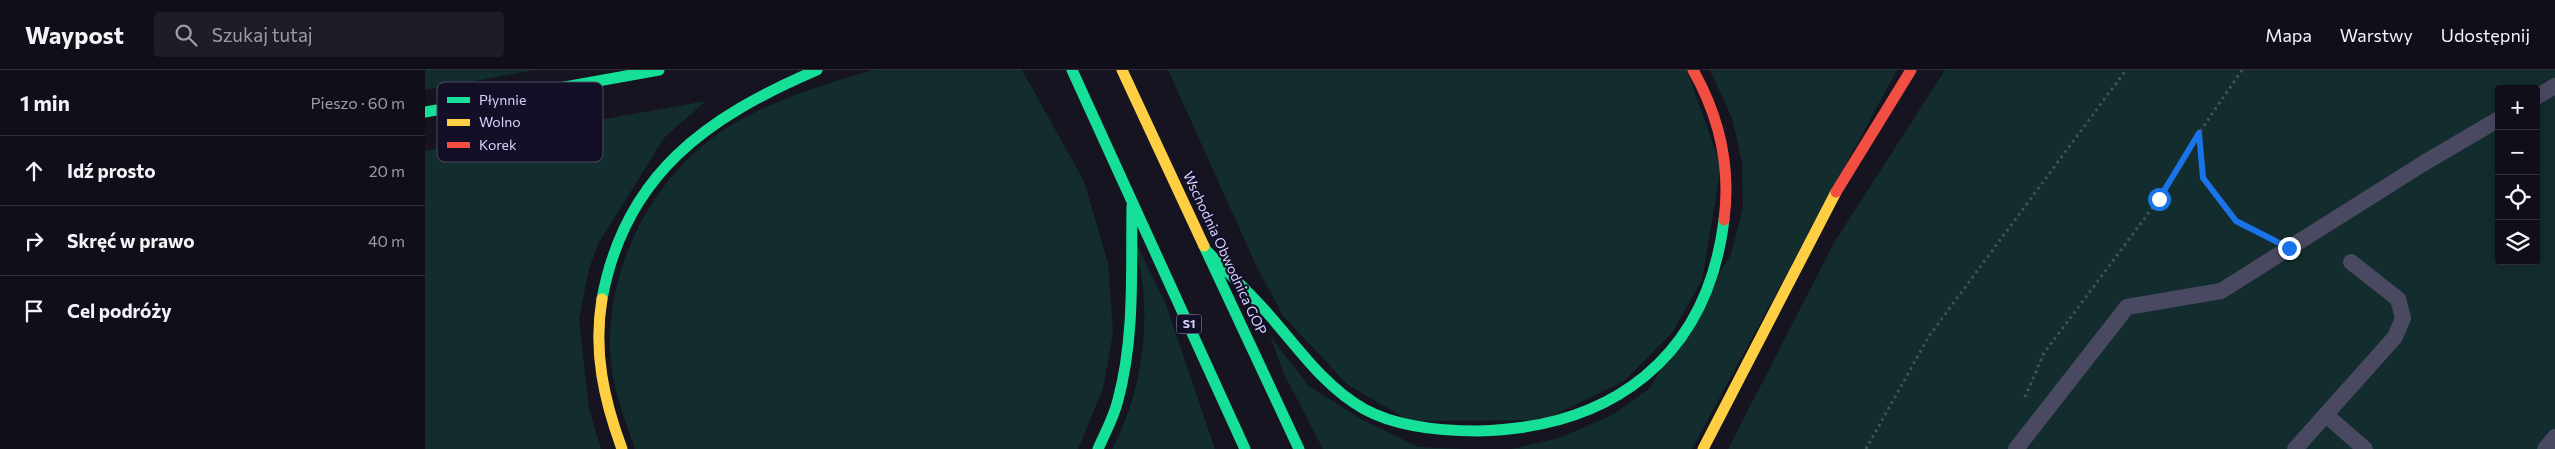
<!DOCTYPE html>
<html lang="pl">
<meta charset="utf-8">
<style>
body{margin:0;font-family:Commissioner,sans-serif;background:#1e1d26;color:#f1f3f6}
.controls{position:absolute;right:15px;top:15px;display:grid;overflow:hidden;border-radius:5px;box-shadow:0 2px 12px #0003}
.controls button{width:45px;height:45px;display:grid;place-items:center;padding:0;border:0;border-bottom:1px solid #302f38;background:#100f19;color:#f1f3f6;font:25px sans-serif}
.stop{position:absolute;width:15px;height:15px;margin:-11px;border:4px solid #1a73e8;border-radius:50%;background:#fff}
.stop.end{background:#1a73e8;border-color:#fff;box-shadow:0 1px 5px #0008}
.list{margin:0;padding:0;list-style:none}
h2{display:flex;justify-content:space-between;align-items:center;height:65px;margin:0;padding:0 20px;font-size:21px}
h2 small{font-size:16px;font-weight:400;color:#9c9ca2}
.list li{display:grid;grid-template-columns:32px 1fr auto;gap:15px;align-items:center;box-sizing:border-box;height:70px;padding:0 20px;border-top:1px solid #302f38}
.list b{display:block;font-size:19px;white-space:nowrap}
.list em{font-size:16px;font-style:normal;color:#9c9ca2}
.icon{flex:none;width:28px;height:28px;fill:none;stroke:currentColor;stroke-width:2;stroke-linecap:round;stroke-linejoin:round}
.map{position:relative;flex:none;width:2130px;height:379px;overflow:hidden}
header{display:flex;align-items:center;gap:30px;box-sizing:border-box;height:70px;padding:0 25px;background:#100f19;border-bottom:1px solid #302f38}
header strong{font-size:24px}
nav{display:flex;gap:28px;margin-inline-start:auto;font-size:18px}
.search{width:350px;height:45px;background:#1e1d26;display:flex;align-items:center;gap:12px;box-sizing:border-box;padding:0 18px;border-radius:5px;color:#9c9ca2;font-size:19px}
main{display:flex}
aside{flex:1;background:#100f19}
.map>svg:first-child{display:block}
.green{fill:#132c2d;fill-rule:evenodd}
.lines{fill:none;stroke-linecap:round;stroke-linejoin:round}
.path{stroke:#44505f;stroke-width:3;stroke-dasharray:2.5 4;stroke-linecap:butt}
.lane{stroke:#4a4962;stroke-width:16}
.fast{stroke:#16e098;stroke-width:11}
.slow{stroke:#ffcf43;stroke-width:11}
.jam{stroke:#f24e42;stroke-width:11}
.route{stroke:#1a73e8;stroke-width:6}
.labels{text-anchor:middle;stroke-width:4.5;stroke-linejoin:round;paint-order:stroke}
.shield{fill:#130f26;stroke:#9e99be;stroke-width:1}
.shield-label{font-size:12px;font-weight:bold;fill:#d9d4ff}
.street-label{font-size:14px;fill:#d9d4ff;stroke:#130f26}
.key{fill:#130f26;stroke:#4e4a67;stroke-width:1}
.key-label{font-size:14px;fill:#d9d4ff}
</style>
<header>
<strong>Waypost</strong>
<div class="search"><svg class="icon" aria-label="search" viewBox="0 0 24 24"><circle cx="10" cy="10" r="6"/><path d="M15 15l6 6"/></svg>Szukaj tutaj</div>
<nav><a>Mapa</a><a>Warstwy</a><a>Udostępnij</a></nav>
</header>
<main>
<aside>
<h2>1 min<small>Pieszo · 60 m</small></h2>
<ul class="list">
<li><svg class="icon" aria-label="ahead" viewBox="0 0 24 24"><path d="M12 20V5M6 11l6-6 6 6"/></svg><div><b>Idź prosto</b></div><em>20 m</em></li>
<li><svg class="icon" aria-label="right" viewBox="0 0 24 24"><path d="M7 20v-9h11M14 6l5 5-5 5"/></svg><div><b>Skręć w prawo</b></div><em>40 m</em></li>
<li><svg class="icon" aria-label="arrive" viewBox="0 0 24 24"><path d="M6 21V4h12l-3 4 3 4H6"/></svg><div><b>Cel podróży</b></div></li>
</ul>
</aside>
<div class="map">
<svg width="2130" height="379" viewBox="0 0 2130 379">
<rect width="100%" height="100%" fill="#161421"/>
<path class="green" d="M0,0H109L0,20Z
M449,0H597L659,111L683,193L688,263L678,319L653,379H210C199,347 186,315 185,280C183,200 221,121 283,71C324,38 399,13 449,0Z
M743,0H1262L1296,97L1277,210L1247,263L1199,311L1119,350L985,351L923,315L858,246L831,195Z
M1285,0H1472L1267,379H1086L1134,368L1187,345L1224,319L1306,184L1318,137L1317,92L1307,48Z
M1520,0H2130V379H1303L1410,171ZM2074,19H2111V191H2074Z
M281,31L239,68L173,174L164,199L154,249L164,339L176,379H0V81Z
M706,162L740,232L790,379H687C713,331 723,272 718,218C717,200 710,180 706,162Z
M845,266L884,316L936,349L993,377L1040,379H898L859,304Z"/>
<g class="lines">
<path class="path" d="M1817,0L1774,63L1777,107L1811,151L1841,166
M1600,327L1619,283L1734,129L1774,63
M1441,379L1504,266L1701,0"/>
<path class="lane" d="M2111,27L2130,16
M1901,345L1940,379
M1591,379L1702,237L1796,221L1999,93L2074,49
M1870,379L1970,267L1978,248L1973,229L1926,192
M2120,379L2130,367"/>
<path class="fast" d="M647,0L820,379
M0,42L234,0
M779,176L874,379
M782,181C803,203 825,223 845,246C874,279 900,317 939,339C972,357 1015,361 1053,361C1187,358 1282,288 1299,150
M177,229C200,104 282,47 392,0
M673,379C680,363 689,347 693,330C710,267 706,200 707,136"/>
<path class="slow" d="M697,0L779,176
M177,229C168,282 179,330 197,379
M1278,379L1411,122"/>
<path class="jam" d="M1268,0C1294,46 1306,97 1299,150
M1411,122L1486,0"/>
</g>
<g class="lines">
<path class="route" d="M1734,129L1774,63L1778,108L1811,151L1864,178"/>
</g>
<g class="labels">
<rect class="shield" x="751.5" y="244.5" width="25" height="19" rx="4"/>
<g class="shield-label">
<text x="764" y="258">S1</text>
</g>
<g class="street-label">
<text transform="translate(800 183) rotate(65)" y="5">Wschodnia Obwodnica GOP</text>
</g>
</g>
<rect x="12" y="12" width="166" height="80" rx="8" class="key"/>
<rect x="22" y="27" width="23" height="6" fill="#16e098"/>
<rect x="22" y="49" width="23" height="7" fill="#ffcf43"/>
<rect x="22" y="72" width="23" height="6" fill="#f24e42"/>
<g class="key-label">
<text x="54" y="35">Płynnie</text>
<text x="54" y="57">Wolno</text>
<text x="54" y="80">Korek</text>
</g>
</svg>
<div class="controls">
<button>+</button>
<button>−</button>
<button><svg class="icon" aria-label="locate" viewBox="0 0 24 24"><circle cx="12" cy="12" r="6"/><path d="M12 2v4M12 18v4M2 12h4M18 12h4"/></svg></button>
<button><svg class="icon" aria-label="layers" viewBox="0 0 24 24"><path d="M12 4l9 5-9 5-9-5zM3 14l9 5 9-5"/></svg></button>
</div>
<div class="stop" style="left:1734px;top:129px"></div>
<div class="stop end" style="left:1864px;top:178px"></div>
</div>
</main>
